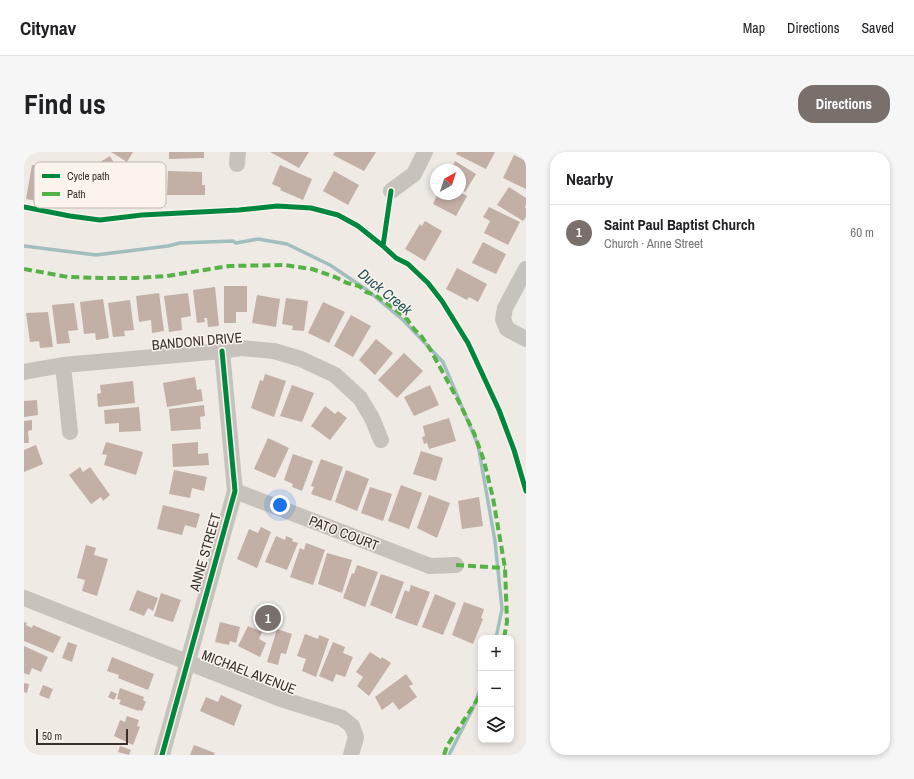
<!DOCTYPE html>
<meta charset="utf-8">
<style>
body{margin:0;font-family:"Archivo Narrow",sans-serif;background:#f6f6f6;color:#202124}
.controls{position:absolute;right:12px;bottom:12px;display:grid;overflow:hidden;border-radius:8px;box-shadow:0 2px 6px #0003}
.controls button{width:36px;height:36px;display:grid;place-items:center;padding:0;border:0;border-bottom:1px solid #e0e0e0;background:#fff;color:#202124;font:20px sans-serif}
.compass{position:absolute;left:406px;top:12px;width:36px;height:36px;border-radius:50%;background:#fff;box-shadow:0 2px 6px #0003;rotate:39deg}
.scale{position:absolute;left:12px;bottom:10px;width:92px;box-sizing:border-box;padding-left:4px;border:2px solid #392f2b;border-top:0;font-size:11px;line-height:14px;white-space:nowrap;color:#392f2b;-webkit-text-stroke:3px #faf4ed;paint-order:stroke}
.you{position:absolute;left:256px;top:353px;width:14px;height:14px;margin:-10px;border:3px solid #fff;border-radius:50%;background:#1a73e8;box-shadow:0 0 0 6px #1a73e833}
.badge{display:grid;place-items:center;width:26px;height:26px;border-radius:50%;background:#79706c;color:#fff;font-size:13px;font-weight:700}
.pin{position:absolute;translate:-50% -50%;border:2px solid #fff;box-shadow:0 1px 4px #0006}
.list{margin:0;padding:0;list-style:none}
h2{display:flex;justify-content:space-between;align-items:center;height:52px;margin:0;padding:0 16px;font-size:17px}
h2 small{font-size:13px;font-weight:400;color:#757577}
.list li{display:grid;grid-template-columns:26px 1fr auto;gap:12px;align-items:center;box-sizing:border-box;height:56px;padding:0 16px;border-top:1px solid #e0e0e0}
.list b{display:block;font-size:15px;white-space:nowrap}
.list p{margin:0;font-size:13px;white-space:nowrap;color:#757577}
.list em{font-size:13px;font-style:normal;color:#757577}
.icon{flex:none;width:22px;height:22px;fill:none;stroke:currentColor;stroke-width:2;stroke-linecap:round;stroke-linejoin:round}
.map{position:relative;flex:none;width:502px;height:603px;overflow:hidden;border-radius:16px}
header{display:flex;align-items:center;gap:24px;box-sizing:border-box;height:56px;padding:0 20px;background:#fff;border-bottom:1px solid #e0e0e0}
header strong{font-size:19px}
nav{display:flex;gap:22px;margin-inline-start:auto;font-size:14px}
.intro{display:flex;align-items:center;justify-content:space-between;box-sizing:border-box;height:96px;padding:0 24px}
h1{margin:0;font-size:28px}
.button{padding:10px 18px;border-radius:16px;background:#79706c;color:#fff;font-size:14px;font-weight:700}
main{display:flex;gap:24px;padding:0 24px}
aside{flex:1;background:#fff;border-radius:16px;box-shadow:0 2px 6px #0003}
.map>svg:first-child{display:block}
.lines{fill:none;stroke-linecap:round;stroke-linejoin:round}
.stream{stroke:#a1bfbf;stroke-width:3.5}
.building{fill:#c2afa6}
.minor{stroke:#c8c2bd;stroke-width:16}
.quiet{stroke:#56b246;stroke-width:4;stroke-dasharray:8 4;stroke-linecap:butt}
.cycleway-casing{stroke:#faf4ed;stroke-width:8}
.cycleway{stroke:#00873e;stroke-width:5}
.labels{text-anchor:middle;stroke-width:3;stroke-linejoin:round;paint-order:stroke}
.street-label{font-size:14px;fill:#392f2b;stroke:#faf4ed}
.water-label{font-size:15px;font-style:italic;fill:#21545a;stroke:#faf4ed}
.key{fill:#faf4ed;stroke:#c0b9b3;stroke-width:1}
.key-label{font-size:11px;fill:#392f2b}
</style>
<header>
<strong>Citynav</strong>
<nav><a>Map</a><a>Directions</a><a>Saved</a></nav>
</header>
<div class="intro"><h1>Find us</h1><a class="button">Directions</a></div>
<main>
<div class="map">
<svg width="502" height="603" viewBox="0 0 502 603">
<rect width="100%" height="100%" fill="#efeae4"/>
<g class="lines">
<path class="stream" d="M0,94L72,103L144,94L156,91L209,89L212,91L234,87L263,92L306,113L343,138L379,168L419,210L454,293L471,389L478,457L472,486
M425,603L449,556L457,535"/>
</g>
<path class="building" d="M87,0H109L103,10Z
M145,0H180V6L145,7Z
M246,0H285L275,16Z
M311,0H352L340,19L309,3Z
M433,0H471L462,17L432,2Z
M490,3L502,9V37L479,26Z
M86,4L103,34L81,45L65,17Z
M431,9L452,22L441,40L436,37V18H424L425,16L427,17Z
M8,13L31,17L24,51L2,47Z
M256,13L288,27L279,48L256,38L257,36L248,32Z
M144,19L178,20V33H181V43H143Z
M310,19L335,33L324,53L299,39Z
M485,35L502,46V53L501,55L502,56V65L499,69L473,53Z
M436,40L443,44L432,64L409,52L413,43L411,42H436Z
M465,55L496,70L484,93L460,81L466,69L459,65Z
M401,69L418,79L401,109L381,97L396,72L398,74Z
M459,90L482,102L472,122L448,111Z
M433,116L463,132L454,150L445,145L443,148L422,137Z
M200,134H223V160H212V171H200Z
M191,135L195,174L184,175L183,166H180L181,170L173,171L169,138Z
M135,141L140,179L128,181L127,168L115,170L112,144Z
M164,141L167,164L157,166L158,178L145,180L140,144Z
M233,143L256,147L252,175L228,171Z
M262,146L284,149L280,179L268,178L269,174L258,172Z
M79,147L85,186L72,188L71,181L60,182L56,150Z
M106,148L110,178L100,179L101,184L89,185L84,151Z
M299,150L321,160L305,191L284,181Z
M50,151L54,178L44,179L46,191L33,192L28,153Z
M24,160L29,195L16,196L15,189L6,190L2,161Z
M327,163L347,174L329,205L310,194Z
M352,187L369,201L351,223L335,208Z
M380,201L399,219L373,246L354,228Z
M241,222L262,229L250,265L227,256L236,228L239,229Z
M171,225L173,238L177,237L179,249L143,255L139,231Z
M109,229L111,251L74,255L73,242L77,241L76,233Z
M268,233L290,241L278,270L256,264Z
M406,233L415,253L390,264L380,245Z
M13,248L14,263L0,265V249Z
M180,253L181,264L176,265L177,277L147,279L145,257Z
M301,254L311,262L314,259L323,266L306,288L287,274Z
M115,255L117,279L95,280V271L81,272L80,258Z
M425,266L432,289L405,297L403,291L400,292L398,285L401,284L399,274Z
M8,268V278L4,279L5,291H0V269Z
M244,286L265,296L251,326L230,317Z
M82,290L119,300L112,323L80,313L83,303L78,302Z
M174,290V302L184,301L185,313L149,315L148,292Z
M12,293L19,312L0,320V298Z
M397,299L419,306L412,329L389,322Z
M269,302L289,309L278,339L268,335L269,332L260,328Z
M297,307L319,315L307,349L287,342L290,335L287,334Z
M56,315L59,320L66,315L86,343L79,349L77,345L67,352L45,323Z
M150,318L183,325L180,339L168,336L166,346L145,342Z
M322,318L345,327L333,359L311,350Z
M377,333L398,341L385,377L364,369Z
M346,335L368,342L359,369L337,361Z
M405,343L426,351L413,386L393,376Z
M455,345L459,374L438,377L434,349Z
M139,353L176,362L172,376L161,373L158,383L133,377Z
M237,375L247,380L233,416L213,407L225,377L234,381Z
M252,384L261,388L262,384L269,387L268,389L274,391L263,418L241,410Z
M282,391L301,398L289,433L266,425L276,396L280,398Z
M62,393L72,396L70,403L84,407L73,444L58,439L61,428L53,426Z
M303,401L328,408L318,441L294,432Z
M333,413L354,420L341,455L319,446L328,421L330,422Z
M357,422L380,430L368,462L346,453Z
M387,433L406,440L393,474L371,466L381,438L385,440Z
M113,438L134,446L129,459L124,456L120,464L105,458Z
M137,441L157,448L149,470L130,464Z
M411,442L432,451L419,483L398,475Z
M440,450L460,457L457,466L459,467L449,492L428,483Z
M0,470L3,471L2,473L8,476L9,473L37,485L29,501L0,489Z
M196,470L216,475L212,491L206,489L205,493L191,490Z
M224,474L238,480L235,487L242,491L236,505L214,494Z
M253,477L268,482L262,502L257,501L254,513L243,510Z
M281,482L294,487L295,483L305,487L292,525L278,519L282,507L273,504Z
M44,490L53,493L48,510L38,506Z
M309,490L321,495L319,501L329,505L321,525L312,522L309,530L295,524Z
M0,494L24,505L17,520L8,516L5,523L0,521Z
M346,500L357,507L358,505L367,511L345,544L333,534L339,525L332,520Z
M88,505L130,522L124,538L94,526L95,523L83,519Z
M382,522L389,532L385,534L393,545L375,558L369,550L358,558L351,545Z
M0,531L5,532L3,541L0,540Z
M19,533L29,537L25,547L15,543Z
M96,536L120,545L119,548L122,550L118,559L115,558V559L95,552L97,548L93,547Z
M87,539L93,542L90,548L84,545Z
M197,543L218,553L210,574L176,559L182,545L194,550Z
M103,564L115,568L113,574L116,575L109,593L90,584L96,568L101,570Z
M170,593L191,601L190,603H166Z
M96,594L107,598L105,603L94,600Z"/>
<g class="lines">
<path class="minor" d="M213,12L214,0
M367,39L390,22L401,0
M502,117L481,156L479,167L483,177L502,187
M39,213L46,280
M0,220L39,213L198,199L217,196L250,199L277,207L311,223L336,246L348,266L357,288
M211,339L406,414L432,413
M0,446L257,547L318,566L328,574L332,585L327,603
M138,603L211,339L198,199"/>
<path class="quiet" d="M0,117L44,125L78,126H113L143,124L205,114L260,113L288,117L311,125L323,131L335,134L342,140L351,143L368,155L383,167L390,177L398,185L406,197L435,250L450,281L460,309L469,346L481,416L483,470L480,486
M432,413L481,416
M420,603L423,594L457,542"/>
<defs>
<path id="cycleway" d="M0,55L46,64L76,68L118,63L215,58L253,54L287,56L314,63L334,74L359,94L372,106L384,112L404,131L418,149L444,191L475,258L490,298L502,339
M359,94L367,39
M138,603L211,339L198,199"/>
</defs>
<use href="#cycleway" class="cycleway-casing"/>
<use href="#cycleway" class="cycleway"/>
</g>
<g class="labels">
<g class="street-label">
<text transform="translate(173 189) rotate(-5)" y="5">BANDONI DRIVE</text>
<text transform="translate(320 381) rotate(21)" y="5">PATO COURT</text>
<text transform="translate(181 400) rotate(-74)" y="5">ANNE STREET</text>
<text transform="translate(225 520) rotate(21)" y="5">MICHAEL AVENUE</text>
</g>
<g class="water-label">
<text transform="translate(361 140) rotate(39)" y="5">Duck Creek</text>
</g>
</g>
<rect x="10" y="10" width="132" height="46" rx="6" class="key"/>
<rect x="18" y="22" width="18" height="4" fill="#00873e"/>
<rect x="18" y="40" width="18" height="4" fill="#56b246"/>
<g class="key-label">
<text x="43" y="28">Cycle path</text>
<text x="43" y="46">Path</text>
</g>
</svg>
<div class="controls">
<button>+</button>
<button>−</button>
<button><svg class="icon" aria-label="layers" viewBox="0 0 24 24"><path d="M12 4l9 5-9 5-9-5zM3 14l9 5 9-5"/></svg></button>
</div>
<svg class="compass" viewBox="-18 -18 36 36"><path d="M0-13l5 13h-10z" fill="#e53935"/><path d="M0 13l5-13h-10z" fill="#757577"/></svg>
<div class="scale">50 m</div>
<div class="you"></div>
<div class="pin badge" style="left:244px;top:466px">1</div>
</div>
<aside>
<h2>Nearby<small></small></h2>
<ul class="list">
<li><span class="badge">1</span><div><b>Saint Paul Baptist Church</b><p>Church · Anne Street</p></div><em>60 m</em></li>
</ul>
</aside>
</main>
